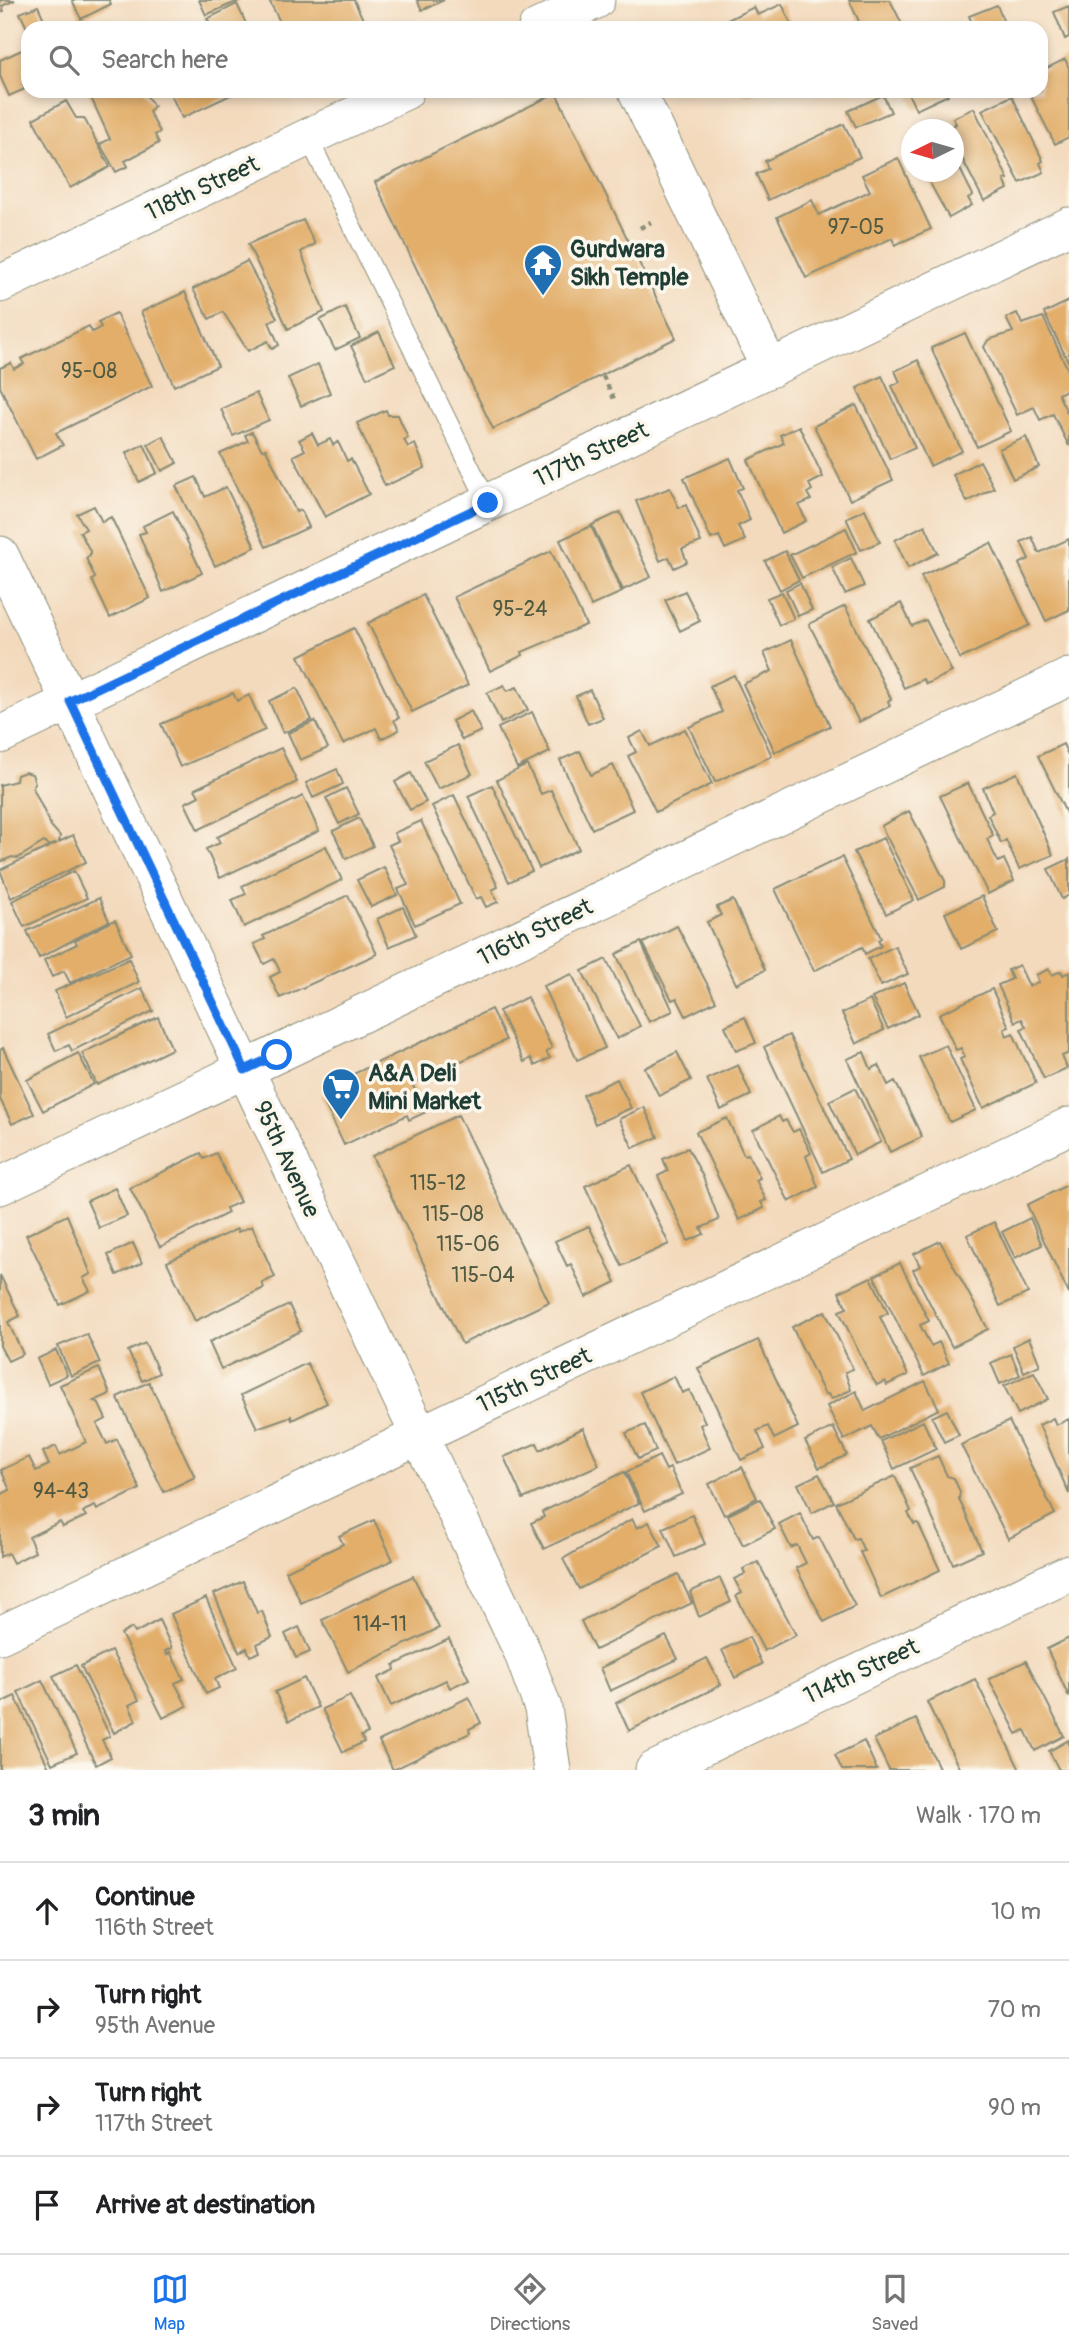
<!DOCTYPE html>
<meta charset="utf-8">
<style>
body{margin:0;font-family:Pangolin,sans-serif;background:#f2f2f2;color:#202124}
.compass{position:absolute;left:901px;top:119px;width:63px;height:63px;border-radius:50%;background:#fff;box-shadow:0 4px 10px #0003;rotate:265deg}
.stop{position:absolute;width:21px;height:21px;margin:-16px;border:5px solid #1a73e8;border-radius:50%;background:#fff}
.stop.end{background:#1a73e8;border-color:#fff;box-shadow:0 2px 7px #0008}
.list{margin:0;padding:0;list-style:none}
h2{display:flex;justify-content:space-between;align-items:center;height:91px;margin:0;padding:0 28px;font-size:30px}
h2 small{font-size:23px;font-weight:400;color:#757577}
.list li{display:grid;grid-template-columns:46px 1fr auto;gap:21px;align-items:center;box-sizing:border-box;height:98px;padding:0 28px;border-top:2px solid #e0e0e0}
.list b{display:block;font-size:26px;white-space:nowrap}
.list p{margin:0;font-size:23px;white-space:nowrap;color:#757577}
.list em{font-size:23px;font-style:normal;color:#757577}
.icon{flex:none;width:38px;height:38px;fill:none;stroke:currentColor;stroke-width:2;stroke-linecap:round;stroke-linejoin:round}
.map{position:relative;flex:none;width:1069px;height:1770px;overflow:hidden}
.search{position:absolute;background:#fff;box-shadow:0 4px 10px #0003;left:21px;right:21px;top:21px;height:77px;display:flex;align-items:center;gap:18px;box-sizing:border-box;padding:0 24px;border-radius:21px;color:#757577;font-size:26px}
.sheet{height:483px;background:#fff}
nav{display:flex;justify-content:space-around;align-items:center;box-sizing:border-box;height:98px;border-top:2px solid #e0e0e0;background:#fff;font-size:19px;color:#757577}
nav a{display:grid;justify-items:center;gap:4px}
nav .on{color:#1a73e8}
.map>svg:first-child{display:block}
.building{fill:#e2ae6b}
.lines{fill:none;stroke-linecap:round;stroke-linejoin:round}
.lane-casing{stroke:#898c78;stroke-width:20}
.street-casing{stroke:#898c78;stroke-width:39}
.path{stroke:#898c78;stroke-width:4.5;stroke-dasharray:5 5;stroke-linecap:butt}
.lane{stroke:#fff;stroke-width:18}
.street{stroke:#fff;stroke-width:37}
.route{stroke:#1a73e8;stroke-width:9}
.labels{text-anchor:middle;stroke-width:7;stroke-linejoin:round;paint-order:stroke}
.number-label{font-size:21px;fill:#505942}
.street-label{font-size:24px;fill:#1f3d34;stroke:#fbf7ec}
.poi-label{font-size:24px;font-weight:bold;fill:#1f3d34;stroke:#fbf7ec;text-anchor:start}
</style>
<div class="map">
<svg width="1069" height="1770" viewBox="0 0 1069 1770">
<rect width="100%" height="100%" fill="#fbf7ec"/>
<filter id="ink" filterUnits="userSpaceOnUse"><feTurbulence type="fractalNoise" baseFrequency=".0143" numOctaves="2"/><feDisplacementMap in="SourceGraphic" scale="14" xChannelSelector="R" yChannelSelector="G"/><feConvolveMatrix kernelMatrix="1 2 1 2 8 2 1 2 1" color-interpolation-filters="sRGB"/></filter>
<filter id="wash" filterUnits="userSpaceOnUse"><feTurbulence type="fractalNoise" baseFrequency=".00686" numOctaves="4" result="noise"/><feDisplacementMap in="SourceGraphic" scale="28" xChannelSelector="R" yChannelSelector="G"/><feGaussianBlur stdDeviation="1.57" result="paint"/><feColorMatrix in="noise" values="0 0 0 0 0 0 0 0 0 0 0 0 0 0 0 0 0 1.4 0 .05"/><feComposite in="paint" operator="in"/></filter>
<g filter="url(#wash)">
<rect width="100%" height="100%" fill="#f3dabd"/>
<g id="blocks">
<path class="building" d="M0,0H15L2,6L4,11L0,13Z
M72,0H109L111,4L81,19Z
M199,0H241L206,15Z
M269,0H354L367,28H283Z
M417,0H444L422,10Z
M849,0H890L904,28H862Z
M237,4L248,28H194L209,21L207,19Z
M782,4L793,28H711L754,7L758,15Z
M997,5L1006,28H974L969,16Z
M38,6L48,28H27L20,13Z
M1069,6V37L1065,39L1054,12Z
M77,21L81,28H64Z
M26,48L28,83L23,85L25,89L9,96L0,76V60Z
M1065,59L1069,68V137L1055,144L1028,91H1041V71Z
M88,91H143L154,106L149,112L160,132L155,135L159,143L125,161L128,166L116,172L100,144L110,139Z
M169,91H239L182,118Z
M738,91H758L749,96Z
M907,91H946L948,95L916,110Z
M556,93L676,338L493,429L375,182Z
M883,95L891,112L856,127L848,111Z
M1012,96L1043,161L1040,163L1044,172L1020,183L982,110Z
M66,101L76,118H84L110,167L70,188L33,119Z
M974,108L1008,179L1004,180L1008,189L984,201L954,143V130H944L956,124L953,118Z
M844,124L860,157L768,200L756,174L768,169L765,161Z
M954,157L973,195L968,198L972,205L949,218L924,172H954Z
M898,158L931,229L895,245L892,238L806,278L777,217L812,200L819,215L870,191L862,175Z
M303,220L315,244L301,252L324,312L288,329L248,244Z
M247,261L277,318L269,322L279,345L272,349L268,341L248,351L223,312L209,319L193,289Z
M185,292L218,366L174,386L141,312Z
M1069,301V363L1044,313Z
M345,307L360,338L335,350L320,320Z
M116,313L152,386L56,433L63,445L36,459L0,387V368L11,363L14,369L24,364L21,359L89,326L92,332L101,327L98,322Z
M1017,313L1022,324L1043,317L1069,372V389L1058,394L1069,416V446L1053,414L1040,420L1034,407L1017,415L984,347L988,340L1013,332L1006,318Z
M379,332L395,365L367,378L351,346Z
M965,333L1011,431L977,447L931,348Z
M918,360L962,451L930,466L892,386L900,382L895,371Z
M318,364L330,393L301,406L288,378Z
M882,376L915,448L890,459L857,388Z
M256,393L269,420L233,436L221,409Z
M856,405L893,480L850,500L814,426Z
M386,410L388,415H398L408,438L404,440L408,447L415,444L425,468L385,486L357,423Z
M799,426L823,477L809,484L812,490L807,493L811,500L799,505L806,521L781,533L748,460L784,443L780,435Z
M252,432L262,450L266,449L296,512L301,510L309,527L266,547L220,454L248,441L245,435Z
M312,433L318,445L330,439L333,445L338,442L347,461L351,459L369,494L325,517L293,456L305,450L299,440Z
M163,436L177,463L162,471L148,444Z
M1026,437L1039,467L1013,479L999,449Z
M144,444L157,473L139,482L126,453Z
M730,458L743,488L737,490L750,520L738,526L745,540L725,549L719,536L711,539L684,478Z
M980,461L994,488L967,502L953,475Z
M196,477L205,497L226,487L255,547L215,566L176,486Z
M670,488L679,508L686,505L701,542L682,549L687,562L674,568L669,557L660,561L636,501Z
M94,506L102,522L111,517L150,598L110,618L92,580L95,578L86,558L90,555V551L80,532L86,529L77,514Z
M865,509L880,542L861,550L846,518Z
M173,511L202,573L163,592L139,534L146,532L143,526Z
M620,512L651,577L623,590L592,525Z
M925,525L938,553L908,568L895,540Z
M591,526L622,592L591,606L560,540Z
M846,528L857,552L802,578L790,555Z
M1032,537L1039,553L1069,539V610L1046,621L1019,564L1029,559L1021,542Z
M991,543L1030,625L960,659L921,576Z
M551,551L586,625L522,652L523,655L490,671L454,597Z
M785,551L799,580L780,590L765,561Z
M851,558L864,586L845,594L832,567Z
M800,583L812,610L798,616L786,590Z
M685,591L700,621L680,631L665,600Z
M782,592L794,619L779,625L767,598Z
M423,595L468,685L412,712L368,623Z
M901,603L912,626L926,620L952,672L926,684L923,679L904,688L870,619Z
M845,606L891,699L888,701L890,706L859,722L809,624Z
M354,628L399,718L394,720L399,730L381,739L376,728L343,744L299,656Z
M791,640L830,726L775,752L743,684L772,671L764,653Z
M734,675L772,756L715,782L689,727L722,712L710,686Z
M504,685L507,691L517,687L528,710L501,723L487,693Z
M297,688L312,720L283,733L269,701Z
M590,690L603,718L588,724L576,696Z
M233,693L237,701L249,695L265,730L180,767L161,724Z
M471,711L481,731L462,740L452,721Z
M532,712L550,752L517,768L498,728Z
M315,721L328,748L300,760L288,733Z
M685,729L712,784L656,812L628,756L636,752L629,738L642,731L650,746Z
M1063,744L1069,757V819L1038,756Z
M458,745L472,774L438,789L424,761Z
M281,748L297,782L198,830L185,803L199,796L195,789Z
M580,751L591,775L613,765L633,810L592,829L560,760Z
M527,765L541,794L551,790L579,849L539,868L497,780Z
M337,769L343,784L313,798L306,783Z
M25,772L32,774L35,783L33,788L51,826L60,836L59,842L73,835L86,862L11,898L0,870L57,843L49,846L44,842L18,858L12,857L0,862V785L16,781L17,775Z
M411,773L426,802L410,810L395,782Z
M1017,773L1053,855L1019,869L1006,840L1001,843L988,815L993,812L983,788Z
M968,783L993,835L987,839L998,862L1004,859L1014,881L988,894L940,796Z
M492,785L532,871L509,882L468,796Z
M346,788L359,814L339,824L326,798Z
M454,795L498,887L492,890L498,902L486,907L481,897L476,899L432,806Z
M303,796L319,831L220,878L206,849L220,843L217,837Z
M909,811L945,881V887L919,900L881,826Z
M359,818L373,846L346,859L333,831Z
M421,821L460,904L415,925L398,889L408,885L389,845L398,841L394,833Z
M883,838L914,900L886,914L854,852Z
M326,846L342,880L244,927L232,900L246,894L242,886Z
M842,857L881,938L878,940L881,946L865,954L862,947L814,971L775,889Z
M1069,859V895L1062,899L1048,869Z
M384,867L397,895L371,907L357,880Z
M74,871L87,898L24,927L12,901Z
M348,895L377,954L280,998L270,977L280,972L278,967L274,959L264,964L254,944L265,939L263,936Z
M982,896L998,932L961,949L945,913Z
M99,898L109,921L39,958L27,931Z
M733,900L765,970L736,984L707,922L721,915L717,907Z
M403,907L416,935L389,947L377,919Z
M115,920L131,954L70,983L64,971L52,977L44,960L77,944L75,940Z
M677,926L716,1001L686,1016L677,998L672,1000L643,943Z
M641,942L673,1011L649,1022L616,954Z
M895,946L908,974L881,986L868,959Z
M129,959L139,982L66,1017L55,991Z
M606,959L640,1026L617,1039L582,971Z
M1019,965L1029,986L1039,982L1036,975L1049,969L1052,975L1061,971L1063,975L1069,972V1053L1062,1056L1067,1068L1044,1079L1021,1029L1026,1027L1022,1019L1015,1022L998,985L1012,979L1008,970Z
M572,974L605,1048L577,1060L543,986Z
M904,983L919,1014L888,1029L872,998Z
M142,988L153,1011L72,1051L69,1045L56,1051L48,1034Z
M992,989L1009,1027L1004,1029L1007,1036L1013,1033L1036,1083L983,1108L960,1059L965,1057L961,1048L956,1050L939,1014Z
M527,997L552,1048L546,1052L550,1058L535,1066L531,1058L524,1062L499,1011Z
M870,1000L884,1030L856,1044L842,1013Z
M491,1009L506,1040L412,1084L426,1112L409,1120L407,1115L344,1145L321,1096L326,1087Z
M158,1017L172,1049L97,1085L82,1053Z
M745,1017L756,1043L736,1051L725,1026Z
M789,1035L849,1159L823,1172L764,1047Z
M946,1045L976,1110L950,1122L919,1057Z
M3,1048L34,1114L12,1124L0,1099V1050Z
M677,1052L691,1080L659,1096L645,1068Z
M864,1052L871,1069L879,1065L888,1085L895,1081L922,1137L890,1152L847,1059Z
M78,1053L94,1084L43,1111L27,1080Z
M738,1065L751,1095L721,1110L707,1079Z
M617,1079L631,1108L595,1124L583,1095Z
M855,1088L881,1142L855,1155L829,1101Z
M644,1107L658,1137L633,1148L619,1119Z
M458,1115L549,1302L462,1344L372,1156Z
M779,1116L782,1122L786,1120L793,1132L799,1129L811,1153L806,1156L818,1187L789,1202L753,1130Z
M727,1118L744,1155L748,1154L760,1178L756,1180L766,1200L761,1202L764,1208L739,1220L696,1132Z
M688,1148L703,1177L719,1220L701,1228L704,1234L688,1241L658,1176L668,1171L663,1159Z
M201,1153L204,1159L216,1153L240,1202L226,1208L228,1213L160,1247L130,1188Z
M631,1165L669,1244L622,1266L585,1186Z
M1069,1184V1294L1027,1205Z
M115,1188L127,1216L99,1228L87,1201Z
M67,1215L91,1274L83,1278L90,1291L60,1305L26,1235Z
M1030,1218L1042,1245L1015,1258L1002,1232Z
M994,1222L1028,1293L1000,1306L967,1235Z
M252,1226L275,1277L262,1283L264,1288L195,1321L167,1262L237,1229L238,1232Z
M589,1226L616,1282L586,1297L571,1264L567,1266L555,1241Z
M940,1241L988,1329L952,1347L913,1270L920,1266L914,1254Z
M133,1243L142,1263L117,1275L108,1255Z
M900,1263L929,1321L920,1325L931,1346L939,1342L949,1363L924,1376L874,1276Z
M0,1275L20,1316L8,1322L23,1354L8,1361L0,1346Z
M871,1277L888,1313L880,1317L908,1375L887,1385L885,1381L877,1385L870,1375L839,1311L847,1308L839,1292Z
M289,1305L301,1331L221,1369L209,1342Z
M825,1311L853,1369L845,1372L851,1390L831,1399L828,1394L825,1395L792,1327Z
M87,1334L100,1363L71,1376L58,1346Z
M1029,1338L1040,1365L1024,1372L1013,1346Z
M758,1340L798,1427L774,1439L768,1426L757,1431L765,1449L741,1460L698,1368Z
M145,1343L159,1373L142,1381L128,1351Z
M56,1350L67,1375L48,1384L37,1359Z
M1011,1354L1020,1375L1000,1384L991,1363Z
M307,1363L327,1403L292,1420L291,1416L257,1428L241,1395Z
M99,1368L110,1394L94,1401L98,1402L106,1419L97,1424L107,1444L117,1439L140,1489L97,1510L95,1506L86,1510L83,1512L86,1516L63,1527L60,1522L29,1537L35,1552L13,1563L8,1553L0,1557V1495L10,1490L1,1470L29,1457L36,1471L49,1465L43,1452L56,1446L60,1455L86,1442L60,1385Z
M1034,1372L1048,1399L1018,1414L1004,1386Z
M674,1376L682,1393L689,1390L697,1405L705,1422L700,1425L710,1448L674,1465L640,1392Z
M925,1381L939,1409L879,1439L872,1426L844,1440L827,1406L856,1391L865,1411Z
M149,1382L195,1477L164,1492L117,1397Z
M947,1410L959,1435L944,1442L932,1417Z
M1053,1418L1056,1425L1069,1419V1494L1039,1425Z
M923,1421L936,1449L894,1469L881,1441Z
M1009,1421L1055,1514L1008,1539L961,1445Z
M645,1425L656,1451L638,1459L626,1433Z
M833,1427L847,1455L819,1468L805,1441Z
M583,1428L599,1465L523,1499L504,1457L537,1443L540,1450Z
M659,1456L666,1470L670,1468L682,1494L645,1511L626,1472Z
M938,1456L947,1476L954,1478L960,1492L959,1499L982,1551L953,1564L910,1468Z
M742,1467L757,1498L724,1515L709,1484Z
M624,1472L639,1503L544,1549L531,1523L544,1517L542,1512Z
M819,1474L834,1502L812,1513L798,1484Z
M895,1476L911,1511L908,1513L914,1524L918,1523L940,1570L881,1598L860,1552L864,1551L858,1538L854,1539L836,1503Z
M760,1499L775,1529L743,1545L728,1515Z
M800,1513L813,1540L819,1537L855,1606L824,1622L796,1568L806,1563L797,1545L791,1548L779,1524Z
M692,1515L705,1544L676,1557L663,1528Z
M632,1519L637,1528L649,1522L662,1546L579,1589L563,1559Z
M374,1520L393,1560L301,1603L286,1571L343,1544L339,1536Z
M758,1562L796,1635L764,1651L736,1596L742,1593L734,1579L745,1574L743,1569Z
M678,1574L692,1603L595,1650L581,1621Z
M413,1576L439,1628L348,1672L322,1620Z
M720,1578L731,1602L699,1617L690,1592Z
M243,1581L257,1613L262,1611L272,1637L257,1644L260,1652L250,1656L247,1648L239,1652L214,1594Z
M206,1598L237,1668L215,1679L219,1688L206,1694L171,1614Z
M159,1620L172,1648L165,1651L167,1655L170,1652L184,1679L175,1683L187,1706L163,1718L121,1634L132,1628L135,1633Z
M299,1627L310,1652L296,1658L285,1634Z
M666,1636L678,1659L610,1691L600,1668Z
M749,1637L762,1664L735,1678L722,1650Z
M1069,1638V1697L1047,1649Z
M449,1639L469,1679L450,1688L446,1680L391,1706L378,1678L395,1670L394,1665Z
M111,1651L139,1700L129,1705L136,1721L114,1733L81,1666Z
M707,1658L721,1685L629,1731L616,1703Z
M1026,1661L1064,1736L1035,1751L1025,1730L1017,1734L989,1679Z
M76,1665L110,1736L102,1740L111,1757L96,1765L53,1676Z
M304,1678L318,1707L289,1721L275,1692Z
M975,1679L1020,1770H960L927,1702Z
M42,1680L77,1753L52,1764L18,1692Z
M15,1696L50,1770H0V1703Z
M350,1696L368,1733L361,1736L364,1742L343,1752L322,1709Z
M469,1697L481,1723L469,1729L470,1733L393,1770L379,1741Z
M916,1719L940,1770H889L874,1739Z
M1069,1740V1770H1059L1049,1751Z
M864,1741L877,1770H842L835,1755Z"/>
</g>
</g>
<g filter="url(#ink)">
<use href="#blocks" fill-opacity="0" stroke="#898c78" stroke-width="2"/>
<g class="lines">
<defs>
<path id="lane" d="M308,137L488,503"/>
<path id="street" d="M537,28L596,0
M637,91L770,369
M0,284L405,91
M0,555L522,1651L543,1708L552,1770
M0,735L1069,226
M0,1186L1069,677
M0,1635L1069,1126
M654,1770L1069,1573"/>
</defs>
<use href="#lane" class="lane-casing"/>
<use href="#street" class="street-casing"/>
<path class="path" d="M640,228L651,222
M603,376L615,401"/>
<use href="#lane" class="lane"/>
<use href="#street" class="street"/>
</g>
</g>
<g class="lines" filter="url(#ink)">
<path class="route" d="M277,1055L245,1070L70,701L488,503"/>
</g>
<defs>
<symbol id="temple-pin" viewBox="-11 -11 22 30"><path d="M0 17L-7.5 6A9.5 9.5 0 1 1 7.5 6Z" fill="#1f6fb2" stroke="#fbf7ec"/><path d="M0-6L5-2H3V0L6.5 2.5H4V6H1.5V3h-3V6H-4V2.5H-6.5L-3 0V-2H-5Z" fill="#fff"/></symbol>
<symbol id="supermarket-pin" viewBox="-11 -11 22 30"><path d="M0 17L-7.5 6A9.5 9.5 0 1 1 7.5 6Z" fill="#1f6fb2" stroke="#fbf7ec"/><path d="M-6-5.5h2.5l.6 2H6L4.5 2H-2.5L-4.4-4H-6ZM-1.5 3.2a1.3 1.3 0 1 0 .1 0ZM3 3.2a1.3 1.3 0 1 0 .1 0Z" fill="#fff"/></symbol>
</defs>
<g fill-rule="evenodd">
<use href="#temple-pin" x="521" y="241" width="44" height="60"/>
<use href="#supermarket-pin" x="319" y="1065" width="44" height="60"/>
</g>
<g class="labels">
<g class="number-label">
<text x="856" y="234">97-05</text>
<text x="89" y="378">95-08</text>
<text x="520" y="616">95-24</text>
<text x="438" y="1190">115-12</text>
<text x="453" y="1221">115-08</text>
<text x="468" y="1251">115-06</text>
<text x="483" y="1282">115-04</text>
<text x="61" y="1498">94-43</text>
<text x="380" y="1631">114-11</text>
</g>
<g class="street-label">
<text transform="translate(202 188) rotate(-25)" y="8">118th Street</text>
<text transform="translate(591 454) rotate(-25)" y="8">117th Street</text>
<text transform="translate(535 932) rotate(-26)" y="8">116th Street</text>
<text transform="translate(287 1159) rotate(65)" y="8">95th Avenue</text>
<text transform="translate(534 1380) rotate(-25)" y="8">115th Street</text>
<text transform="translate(861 1671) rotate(-25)" y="8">114th Street</text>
</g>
<g class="poi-label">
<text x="570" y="257">Gurdwara<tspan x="570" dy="28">Sikh Temple</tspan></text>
<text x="368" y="1081">A&amp;A Deli<tspan x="368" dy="28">Mini Market</tspan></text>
</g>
</g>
</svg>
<svg class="compass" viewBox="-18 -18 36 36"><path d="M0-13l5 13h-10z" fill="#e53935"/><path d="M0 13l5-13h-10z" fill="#757577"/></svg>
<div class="stop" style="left:277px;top:1055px"></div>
<div class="stop end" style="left:488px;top:503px"></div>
<div class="search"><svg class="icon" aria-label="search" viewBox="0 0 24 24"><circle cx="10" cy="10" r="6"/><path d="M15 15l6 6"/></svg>Search here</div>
</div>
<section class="sheet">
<h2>3 min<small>Walk · 170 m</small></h2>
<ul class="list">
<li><svg class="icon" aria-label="ahead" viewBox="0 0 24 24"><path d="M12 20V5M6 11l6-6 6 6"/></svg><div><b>Continue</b><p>116th Street</p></div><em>10 m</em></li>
<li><svg class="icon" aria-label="right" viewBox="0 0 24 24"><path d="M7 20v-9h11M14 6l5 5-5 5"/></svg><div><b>Turn right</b><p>95th Avenue</p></div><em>70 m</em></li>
<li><svg class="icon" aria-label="right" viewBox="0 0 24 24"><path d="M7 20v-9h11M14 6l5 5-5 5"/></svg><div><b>Turn right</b><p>117th Street</p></div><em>90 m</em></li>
<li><svg class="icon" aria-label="arrive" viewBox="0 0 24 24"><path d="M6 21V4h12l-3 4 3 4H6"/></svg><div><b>Arrive at destination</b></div></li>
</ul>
</section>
<nav>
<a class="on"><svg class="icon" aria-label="map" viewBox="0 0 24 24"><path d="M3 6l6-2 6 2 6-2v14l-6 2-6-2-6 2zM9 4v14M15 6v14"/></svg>Map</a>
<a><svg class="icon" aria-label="directions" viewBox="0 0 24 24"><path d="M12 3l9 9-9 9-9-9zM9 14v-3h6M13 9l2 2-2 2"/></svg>Directions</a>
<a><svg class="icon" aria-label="saved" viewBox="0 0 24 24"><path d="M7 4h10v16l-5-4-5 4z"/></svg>Saved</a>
</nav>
